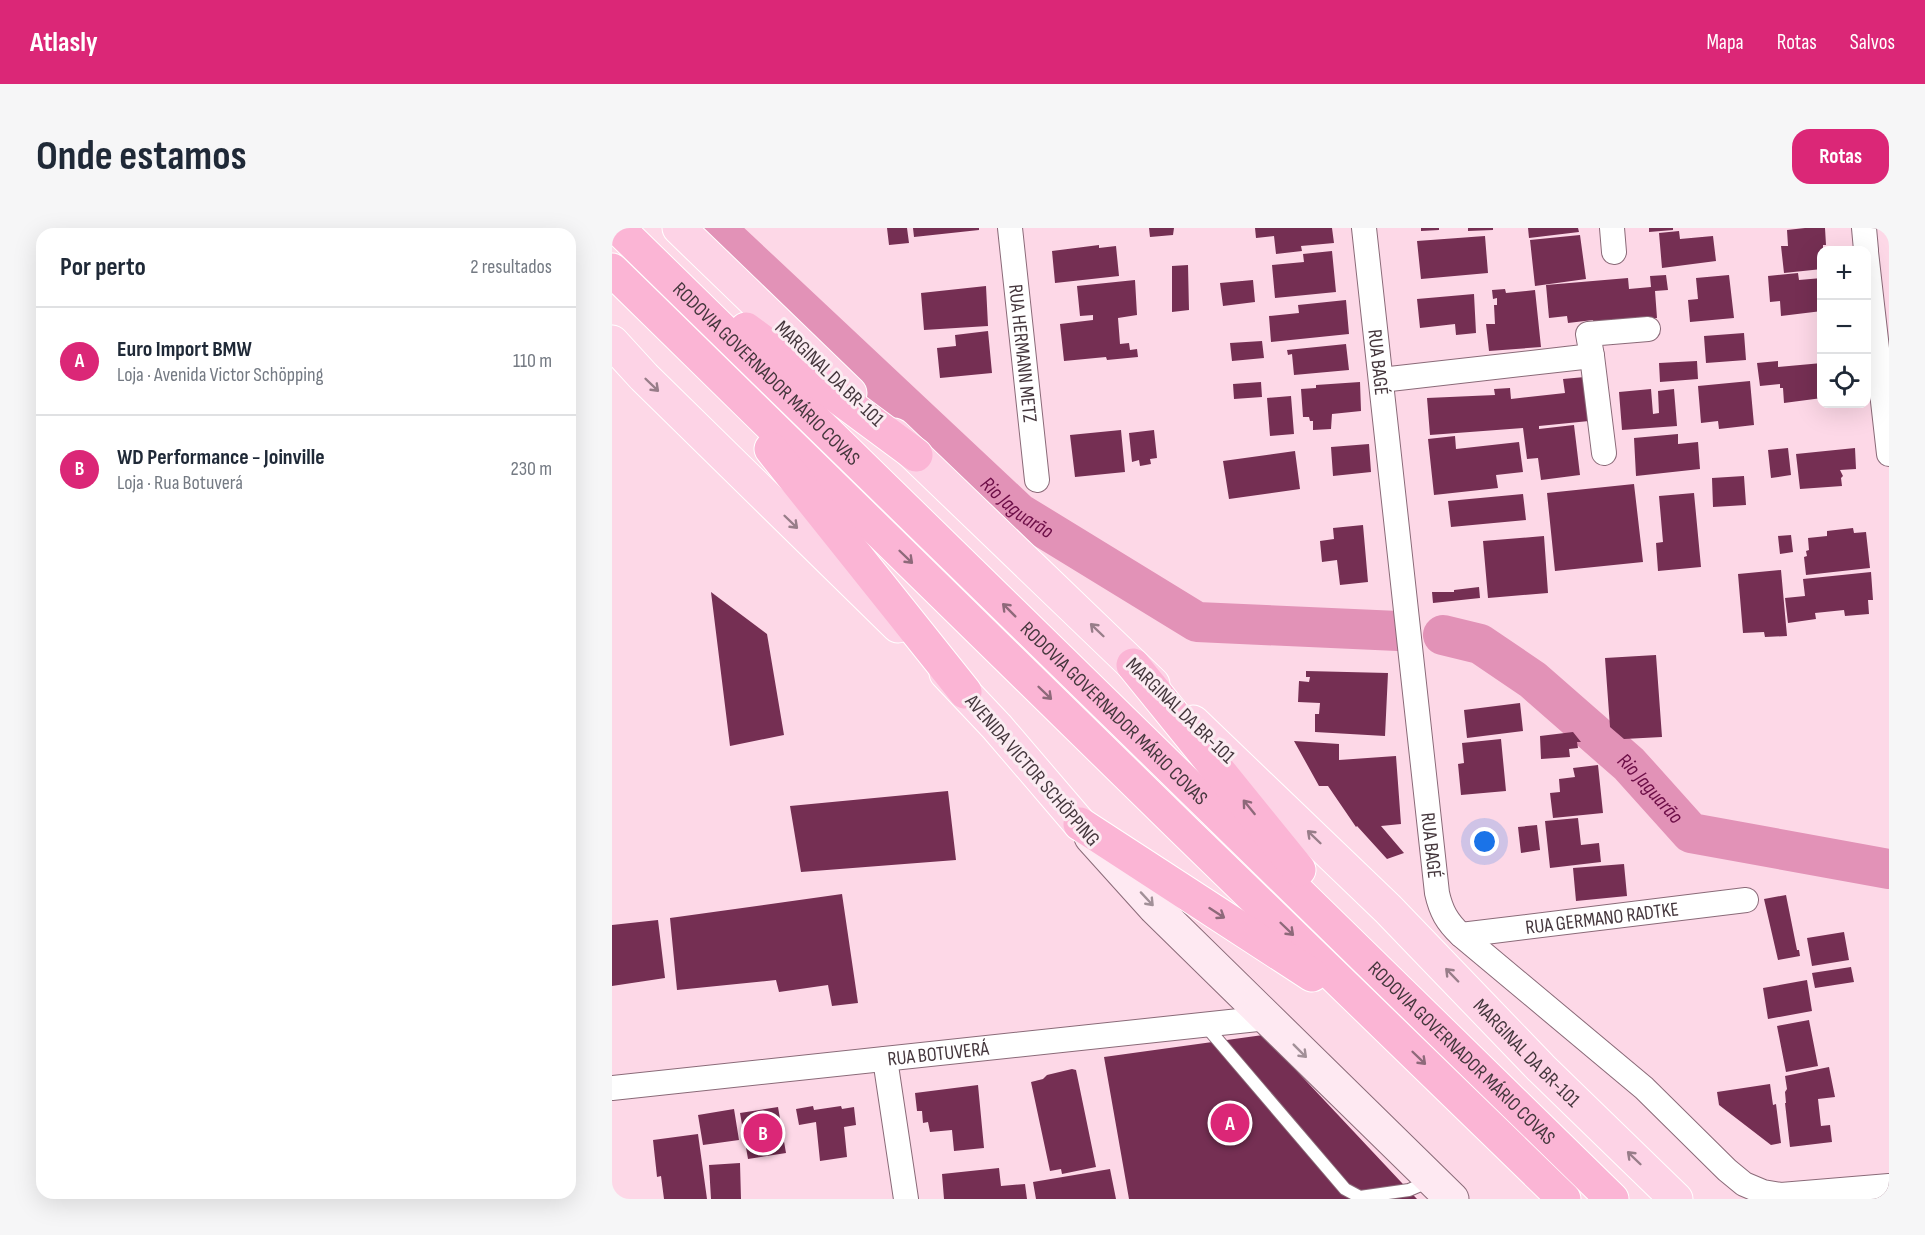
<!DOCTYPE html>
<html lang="pt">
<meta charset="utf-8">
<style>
body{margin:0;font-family:"Sofia Sans Condensed",sans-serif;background:#f6f6f7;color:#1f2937}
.controls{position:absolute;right:18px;top:18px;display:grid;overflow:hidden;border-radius:12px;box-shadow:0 6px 24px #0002}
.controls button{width:54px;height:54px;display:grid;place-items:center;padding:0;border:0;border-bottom:2px solid #e0e1e3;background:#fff;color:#1f2937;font:30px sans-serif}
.you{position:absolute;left:873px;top:614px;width:21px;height:21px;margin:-15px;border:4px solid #fff;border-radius:50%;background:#1a73e8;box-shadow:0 0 0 9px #1a73e833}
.badge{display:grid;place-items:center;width:39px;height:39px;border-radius:50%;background:#db2777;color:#fff;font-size:20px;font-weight:700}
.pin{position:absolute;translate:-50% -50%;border:3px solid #fff;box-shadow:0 2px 6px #0006}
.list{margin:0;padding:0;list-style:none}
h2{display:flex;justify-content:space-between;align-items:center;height:78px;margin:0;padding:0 24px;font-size:26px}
h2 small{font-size:20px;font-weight:400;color:#747a83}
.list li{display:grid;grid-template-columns:39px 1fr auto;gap:18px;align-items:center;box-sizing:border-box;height:108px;padding:0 24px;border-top:2px solid #e0e1e3}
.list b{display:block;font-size:22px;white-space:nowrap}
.list p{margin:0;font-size:20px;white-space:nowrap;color:#747a83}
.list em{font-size:20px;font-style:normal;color:#747a83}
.icon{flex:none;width:33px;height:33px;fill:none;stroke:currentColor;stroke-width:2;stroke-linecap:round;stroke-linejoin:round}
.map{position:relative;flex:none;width:1277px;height:971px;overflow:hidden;border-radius:18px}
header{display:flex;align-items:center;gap:36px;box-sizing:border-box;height:84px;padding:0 30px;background:#db2777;color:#fff}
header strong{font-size:28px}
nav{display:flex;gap:33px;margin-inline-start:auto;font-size:21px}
.intro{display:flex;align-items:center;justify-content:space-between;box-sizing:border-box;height:144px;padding:0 36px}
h1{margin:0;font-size:42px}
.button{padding:15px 27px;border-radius:18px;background:#db2777;color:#fff;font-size:21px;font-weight:700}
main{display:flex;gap:36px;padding:0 36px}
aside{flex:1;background:#fff;border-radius:18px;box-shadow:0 6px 24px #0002}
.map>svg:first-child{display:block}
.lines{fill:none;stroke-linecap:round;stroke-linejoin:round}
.river{stroke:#e292b7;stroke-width:40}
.building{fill:#752f53}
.service-casing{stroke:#8a6a78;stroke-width:14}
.minor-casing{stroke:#8a6a78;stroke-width:26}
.secondary-casing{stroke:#8a6a78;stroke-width:35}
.primary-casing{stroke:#fff;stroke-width:35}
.motorway-casing{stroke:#fff;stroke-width:35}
.service{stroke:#fff;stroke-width:12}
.minor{stroke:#fff;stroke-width:24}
.secondary{stroke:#fee9f2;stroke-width:33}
.primary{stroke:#fdd3e6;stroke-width:33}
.motorway{stroke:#fbb5d5;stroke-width:33}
.oneway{stroke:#987d89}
.oneway2{stroke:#8e697a}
.oneway3{stroke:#a29098}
.labels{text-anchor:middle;stroke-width:6;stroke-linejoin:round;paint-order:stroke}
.street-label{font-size:20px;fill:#45373d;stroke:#fbecf2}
.water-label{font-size:21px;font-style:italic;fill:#6d0e47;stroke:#fbecf2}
</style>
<header>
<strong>Atlasly</strong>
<nav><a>Mapa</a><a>Rotas</a><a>Salvos</a></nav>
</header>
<div class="intro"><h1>Onde estamos</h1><a class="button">Rotas</a></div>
<main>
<aside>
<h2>Por perto<small>2 resultados</small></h2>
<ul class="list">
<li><span class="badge">A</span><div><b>Euro Import BMW</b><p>Loja · Avenida Victor Schöpping</p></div><em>110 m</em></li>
<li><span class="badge">B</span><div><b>WD Performance - Joinville</b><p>Loja · Rua Botuverá</p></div><em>230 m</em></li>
</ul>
</aside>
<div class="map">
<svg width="1277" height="971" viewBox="0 0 1277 971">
<rect width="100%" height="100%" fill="#fdd8e7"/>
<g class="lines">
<g class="river">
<path id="s1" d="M103,0L407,285L585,394L786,403"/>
<path id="s2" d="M831,407L868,416L921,452L1017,536L1079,605L1277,641"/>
</g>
</g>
<path class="building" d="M275,0H295L297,15L277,17Z
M301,0H367V2L302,9Z
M537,0H562L561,7L538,9Z
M643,0H720L722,15L689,18L690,23L664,26L662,8L644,10Z
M809,0H827V2L809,3Z
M856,0H881V2L856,3Z
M916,0H966L967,4L917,10Z
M1037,0H1061V2L1037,4Z
M1193,0H1213L1214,17H1211V22H1210V41L1172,45L1169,18H1176L1175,2Z
M1067,3L1068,11L1101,8L1104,33L1050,40L1047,5Z
M968,7L974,51L923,58L918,12Z
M873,8L876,45L809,51L805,13Z
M487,17V20L504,18L507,48L443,55L440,23Z
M720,23L724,64L663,70L660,37L692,34L691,26Z
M576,37L577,82L560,84V38Z
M1186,45L1187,52L1210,50V83L1169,88L1168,73L1158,74L1156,48Z
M1054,47L1056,62L1043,63L1045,90L982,96L981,92L956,95L955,88L937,90L934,57L1016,50L1017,61L1039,59L1038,48Z
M1117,47L1122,90L1078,94L1076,72L1086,71L1084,50Z
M523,52L525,87L506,90L508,116L517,115L518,122L525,121L526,129L495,132L494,129L452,133L448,96L481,92V87L468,88L465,58Z
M641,52L643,74L611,78L608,55Z
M374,58L376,98L312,102L309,65Z
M893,61L894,65L923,62L929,119L877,123L874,96H883L882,77H885V70L881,71L880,62Z
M862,66L864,105L844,107L843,96L808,100L805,71Z
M734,72L737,106L659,114L657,88L687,85L686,77Z
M376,103L380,145L328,150L325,120L344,118L343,107Z
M1132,105L1134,132L1094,135L1092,108Z
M650,113L652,130L620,133L618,115Z
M734,116L737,142L682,147L680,126L676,127L675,122Z
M1085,133L1086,151L1048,154L1047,135Z
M1166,133V139L1210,135V170L1172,175L1171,160H1168V156L1148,158L1145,135Z
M973,149L977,193L927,198V201L962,197L968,247L929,252L926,230L915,231L911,200L818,207L815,170L883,167L882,161L898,160L899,171L953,165L951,151Z
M1138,153L1142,197L1107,201L1106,193L1089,195L1086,158Z
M649,154L650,169L622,171L621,156Z
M748,154L749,183L720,186L719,201L701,202V193H698L697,189H691L689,161L704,160V157Z
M1039,161L1041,186L1047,185L1046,163L1062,161L1065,198L1010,202L1007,164Z
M679,168L682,206L658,208L655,170Z
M509,202L513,244L463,249L458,207Z
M542,202L545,230L538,231L539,236L528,238L527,232L520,234L517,205Z
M1066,206V216L1086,214L1088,241L1024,248L1022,210Z
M843,208L844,221L907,214L911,244L884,247L886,260L822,267L816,211Z
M757,216L759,244L721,248L719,219Z
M1176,220L1179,247L1159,250L1156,222Z
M1243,220L1244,241L1228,242L1231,248L1229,250L1230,258L1188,261L1184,226Z
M683,223L688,261L617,271L611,233Z
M1132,248L1134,277L1101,279L1100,250Z
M1022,256L1031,334L943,343L935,265Z
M1082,265L1089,339L1046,343L1044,315L1051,314L1047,268Z
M911,266L914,292L839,299L836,273Z
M751,297L756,354L728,357L725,332L710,334L708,313L722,311L721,300Z
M1241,300L1242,305L1254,304L1258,340L1194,347L1192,329L1195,328L1194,323L1197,322L1196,310L1215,308V303Z
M1179,307L1181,324L1168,326L1166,308Z
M932,308L936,365L876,370L871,313Z
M1169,342L1175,408L1153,409L1152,404L1131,405L1126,346Z
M1259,344L1261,372H1256L1257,386L1233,388L1232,382L1203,385L1204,391L1176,395L1173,370L1193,368L1191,351Z
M867,359L868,370L821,375L820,364H842V362Z
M99,364L155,406L172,507L118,518Z
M1044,427L1050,509L1012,511L998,499L993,430Z
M694,443L776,445L773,508L703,504V486H707L708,475L686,474L687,453L697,454L698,449H694Z
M908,475L911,503L855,510L852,482Z
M961,504L969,514H965L966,520L957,521L958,529L929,531L928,508Z
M889,511L894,563L849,567L846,536L852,535L850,515Z
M682,513L727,516V532L784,528L789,596L769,598L792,625L775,631L745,598L744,599L716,558H707Z
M986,537L991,585L941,590L938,565L948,564L947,551L963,549L961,540Z
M336,563L344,632L189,644L178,578Z
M966,590L969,617L987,615L989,634L938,640L933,593Z
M925,597L928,622L909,625L906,599Z
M1012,636L1015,668L964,673L961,640Z
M230,666L246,775L220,778L216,757L167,764L164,752L65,762L58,690Z
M1174,667L1185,722H1187L1188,728L1166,732L1152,671Z
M46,692L53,750L0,758V697Z
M1232,704L1237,732L1200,738L1195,710Z
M1239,739L1242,754L1203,760L1200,745Z
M1195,752L1200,783L1156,791L1151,760Z
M1197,792L1206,838L1174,844L1165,798Z
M651,807L805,971H517L492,829Z
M1217,839L1223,869L1206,871L1209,898L1218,897L1220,914L1178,919L1173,875H1174L1173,864L1175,861L1173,848Z
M460,841L464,842L484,939L450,946L449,941L438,943L419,854L431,851L435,847Z
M1158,856L1161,877L1164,876L1169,915L1159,917L1107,877L1105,864Z
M366,857L372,920L342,923L340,902L318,904L316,894L311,895L310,883H305L303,865Z
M201,878L202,882L229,878L230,881L242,879L244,897L232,899L235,929L208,933L204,894L187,897L184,881Z
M166,879L174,925L136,931L128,885Z
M122,881L127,912L91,917L86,887Z
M86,906L95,971H52L49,948L45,949L41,912Z
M128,935L129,971H99L97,937Z
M387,940L389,958L413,956L415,971H332L330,946Z
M498,941L504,971H424L421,954Z"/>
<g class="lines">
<defs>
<path id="service" d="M593,797L733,961L748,969L797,962L818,953"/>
<g id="minor">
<path id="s3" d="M398,0L425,252"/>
<path id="s4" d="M752,0L825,665C829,683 835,694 849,707L1032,860L1115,942L1132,956L1151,964L1169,967L1277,958"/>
<path d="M1000,0L1002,24"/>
<path d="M1252,0L1254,22"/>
<path d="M1254,24L1277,226"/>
<path d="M980,128L992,225"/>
<path d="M769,152L980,128L976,106L1036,101"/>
<path id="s5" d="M849,707L1134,672"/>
<path d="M273,831L294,971"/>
<path id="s6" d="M0,860L655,790"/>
</g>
<path id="secondary" d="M479,609L543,680L840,971"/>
<g id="primary">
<path d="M67,0L238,165"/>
<path d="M0,114L32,149L286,398"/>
<path d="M282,207L541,456"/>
<path d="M334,445L385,499L468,596"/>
<path id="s7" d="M581,494L776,681L929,840L1064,971"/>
</g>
<g id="motorway">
<path id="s8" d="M6,0L1000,971"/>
<path d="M0,42L572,602L952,971"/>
<path d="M134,101L304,227"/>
<path d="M159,221L353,464"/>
<path d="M521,437L687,642"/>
<path d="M468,596L700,747"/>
</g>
</defs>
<use href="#service" class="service-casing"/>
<use href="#minor" class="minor-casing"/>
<use href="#secondary" class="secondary-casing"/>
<use href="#primary" class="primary-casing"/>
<use href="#motorway" class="motorway-casing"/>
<use href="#service" class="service"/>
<use href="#minor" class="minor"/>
<use href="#secondary" class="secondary"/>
<use href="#primary" class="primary"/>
<use href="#motorway" class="motorway"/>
</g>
<defs><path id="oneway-shaft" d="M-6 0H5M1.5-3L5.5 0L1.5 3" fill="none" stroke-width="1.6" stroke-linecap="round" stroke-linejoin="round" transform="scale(1.5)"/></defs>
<g class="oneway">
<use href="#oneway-shaft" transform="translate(40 157) rotate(44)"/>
<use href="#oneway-shaft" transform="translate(179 294) rotate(44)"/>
<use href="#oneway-shaft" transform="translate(485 402) rotate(-136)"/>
<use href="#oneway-shaft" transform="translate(702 609) rotate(-136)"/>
<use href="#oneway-shaft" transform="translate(840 747) rotate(-134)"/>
<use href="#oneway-shaft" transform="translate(1022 930) rotate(-136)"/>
</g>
<g class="oneway2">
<use href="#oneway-shaft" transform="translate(294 329) rotate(44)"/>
<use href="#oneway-shaft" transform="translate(397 382) rotate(-135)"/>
<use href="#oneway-shaft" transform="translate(433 465) rotate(44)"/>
<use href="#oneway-shaft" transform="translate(637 579) rotate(-129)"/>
<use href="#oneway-shaft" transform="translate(605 685) rotate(33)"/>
<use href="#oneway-shaft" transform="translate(675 701) rotate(44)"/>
<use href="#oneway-shaft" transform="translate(807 830) rotate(44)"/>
</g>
<g class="oneway3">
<use href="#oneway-shaft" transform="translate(535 671) rotate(47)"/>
<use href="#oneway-shaft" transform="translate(688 823) rotate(45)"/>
</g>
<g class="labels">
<g class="street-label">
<text dy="7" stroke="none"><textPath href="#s3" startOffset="126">RUA HERMANN METZ</textPath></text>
<text dy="7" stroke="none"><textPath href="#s4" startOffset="135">RUA BAGÉ</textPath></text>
<text transform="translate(218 145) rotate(44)" y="7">MARGINAL DA BR-101</text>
<text dy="7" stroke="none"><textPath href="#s8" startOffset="208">RODOVIA GOVERNADOR MÁRIO COVAS</textPath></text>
<text transform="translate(569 482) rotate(44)" y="7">MARGINAL DA BR-101</text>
<text dy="7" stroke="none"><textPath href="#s8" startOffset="694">RODOVIA GOVERNADOR MÁRIO COVAS</textPath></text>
<text transform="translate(421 542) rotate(49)" y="7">AVENIDA VICTOR SCHÖPPING</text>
<text dy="7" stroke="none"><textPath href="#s4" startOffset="621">RUA BAGÉ</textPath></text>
<text dy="7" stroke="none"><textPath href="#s5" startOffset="142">RUA GERMANO RADTKE</textPath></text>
<text dy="7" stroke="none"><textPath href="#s7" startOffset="470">MARGINAL DA BR-101</textPath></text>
<text dy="7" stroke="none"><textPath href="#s6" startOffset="328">RUA BOTUVERÁ</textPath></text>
<text dy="7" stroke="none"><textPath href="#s8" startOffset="1180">RODOVIA GOVERNADOR MÁRIO COVAS</textPath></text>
</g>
<g class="water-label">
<text dy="7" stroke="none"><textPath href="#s1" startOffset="412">Rio Jaguarão</textPath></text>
<text dy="7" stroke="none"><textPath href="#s2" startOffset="262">Rio Jaguarão</textPath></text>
</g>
</g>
</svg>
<div class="controls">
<button>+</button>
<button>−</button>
<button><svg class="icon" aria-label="locate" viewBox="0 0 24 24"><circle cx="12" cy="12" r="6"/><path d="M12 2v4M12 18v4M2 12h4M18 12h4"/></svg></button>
</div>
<div class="you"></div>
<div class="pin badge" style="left:618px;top:895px">A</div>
<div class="pin badge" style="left:151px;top:905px">B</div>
</div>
</main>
